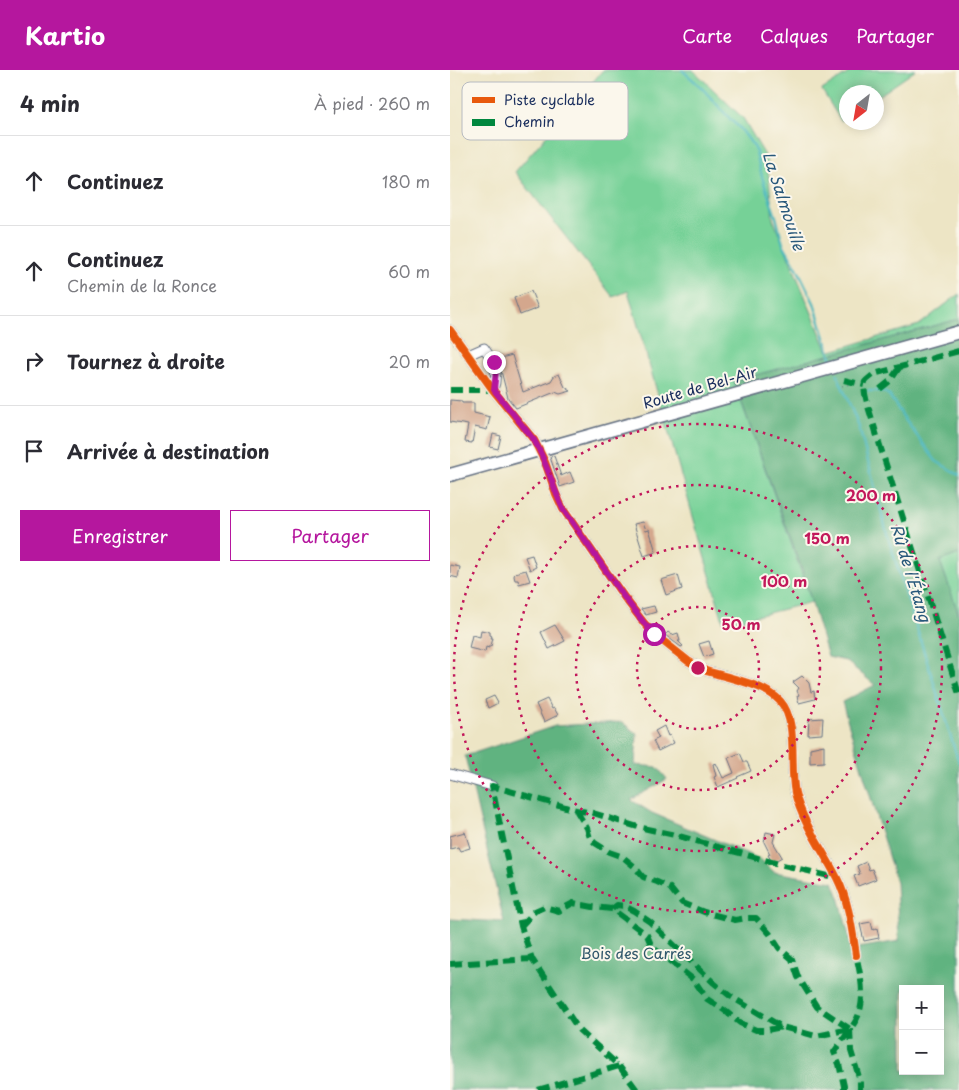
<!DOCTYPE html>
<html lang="fr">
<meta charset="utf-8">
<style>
body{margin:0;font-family:"Playpen Sans",sans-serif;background:#f2f2f3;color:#2b2b33}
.controls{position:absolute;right:15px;bottom:15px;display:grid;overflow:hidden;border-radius:0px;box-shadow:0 2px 12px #0003}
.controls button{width:45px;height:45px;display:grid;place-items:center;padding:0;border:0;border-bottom:1px solid #e1e1e2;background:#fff;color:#2b2b33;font:25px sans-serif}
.compass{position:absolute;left:389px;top:15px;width:45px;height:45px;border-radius:50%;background:#fff;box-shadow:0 2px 12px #0003;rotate:211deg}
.stop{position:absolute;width:15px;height:15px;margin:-11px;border:4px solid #b5179e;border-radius:50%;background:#fff}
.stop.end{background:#b5179e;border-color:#fff;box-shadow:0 1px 5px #0008}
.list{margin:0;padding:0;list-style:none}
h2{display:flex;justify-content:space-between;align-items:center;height:65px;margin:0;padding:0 20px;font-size:21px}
h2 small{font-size:16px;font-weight:400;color:#7c7c81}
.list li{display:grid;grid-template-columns:32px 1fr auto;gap:15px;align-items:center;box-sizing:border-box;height:90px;padding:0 20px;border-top:1px solid #e1e1e2}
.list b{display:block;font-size:19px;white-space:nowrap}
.list p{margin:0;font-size:16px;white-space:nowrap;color:#7c7c81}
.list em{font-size:16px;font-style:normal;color:#7c7c81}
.actions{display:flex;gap:10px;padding:15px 20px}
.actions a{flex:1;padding:11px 0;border:1px solid #b5179e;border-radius:0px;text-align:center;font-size:18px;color:#b5179e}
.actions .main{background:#b5179e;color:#fff}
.icon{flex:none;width:28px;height:28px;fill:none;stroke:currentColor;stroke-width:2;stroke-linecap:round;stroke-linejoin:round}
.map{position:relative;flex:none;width:509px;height:1020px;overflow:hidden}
header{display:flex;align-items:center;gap:30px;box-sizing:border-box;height:70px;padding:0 25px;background:#b5179e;color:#fff}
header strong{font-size:24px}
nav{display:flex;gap:28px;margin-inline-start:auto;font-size:18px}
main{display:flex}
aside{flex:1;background:#fff}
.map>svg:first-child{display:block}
.green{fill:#76d197;stroke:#48807a}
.forest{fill:#60b380;stroke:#3e716f;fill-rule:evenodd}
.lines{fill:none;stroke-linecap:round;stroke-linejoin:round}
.stream{stroke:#48b7be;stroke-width:2.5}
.building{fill:#d4a78d}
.minor-casing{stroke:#646f82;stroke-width:11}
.secondary-casing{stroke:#646f82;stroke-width:15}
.path{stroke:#646f82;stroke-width:1;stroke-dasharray:1 4;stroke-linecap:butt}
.minor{stroke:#fff;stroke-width:9}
.secondary{stroke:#fff;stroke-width:12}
.quiet{stroke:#00873e;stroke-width:6;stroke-dasharray:12 6;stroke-linecap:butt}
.cycleway-casing{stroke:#fbf7ec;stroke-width:11}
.cycleway{stroke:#e8590c;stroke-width:8}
.route{stroke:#b5179e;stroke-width:6}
.ring{fill:none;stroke:#c2185b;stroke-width:2.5;stroke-dasharray:2.5 5}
.labels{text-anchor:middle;stroke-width:4;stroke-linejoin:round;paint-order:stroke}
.street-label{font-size:15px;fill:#1b2f5e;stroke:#fbf7ec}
.park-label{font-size:15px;fill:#32586c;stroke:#fbf7ec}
.water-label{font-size:16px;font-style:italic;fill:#28587b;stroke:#fbf7ec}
.key{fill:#fbf7ec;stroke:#b8bbc1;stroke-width:1}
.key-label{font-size:14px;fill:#1b2f5e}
.centre{fill:#c2185b;stroke:#fbf7ec;stroke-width:2.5}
.ring-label{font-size:15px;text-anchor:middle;font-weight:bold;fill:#c2185b;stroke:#fbf7ec;stroke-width:4;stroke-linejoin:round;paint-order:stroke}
</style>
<header>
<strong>Kartio</strong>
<nav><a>Carte</a><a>Calques</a><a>Partager</a></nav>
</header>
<main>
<aside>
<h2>4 min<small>À pied · 260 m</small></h2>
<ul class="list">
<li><svg class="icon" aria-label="ahead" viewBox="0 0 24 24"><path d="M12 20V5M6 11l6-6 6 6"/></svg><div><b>Continuez</b></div><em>180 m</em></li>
<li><svg class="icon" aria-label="ahead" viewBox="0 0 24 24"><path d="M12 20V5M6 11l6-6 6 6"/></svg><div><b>Continuez</b><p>Chemin de la Ronce</p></div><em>60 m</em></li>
<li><svg class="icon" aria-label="right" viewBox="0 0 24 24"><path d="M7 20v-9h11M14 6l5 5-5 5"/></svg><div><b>Tournez à droite</b></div><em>20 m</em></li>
<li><svg class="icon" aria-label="arrive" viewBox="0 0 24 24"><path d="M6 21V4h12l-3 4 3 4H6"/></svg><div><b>Arrivée à destination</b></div></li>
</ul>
<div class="actions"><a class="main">Enregistrer</a><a>Partager</a></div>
</aside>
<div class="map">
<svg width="509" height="1020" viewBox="0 0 509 1020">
<rect width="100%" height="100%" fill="#fbf7ec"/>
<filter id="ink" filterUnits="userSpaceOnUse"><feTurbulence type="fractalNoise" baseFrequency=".02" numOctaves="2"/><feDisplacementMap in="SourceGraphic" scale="10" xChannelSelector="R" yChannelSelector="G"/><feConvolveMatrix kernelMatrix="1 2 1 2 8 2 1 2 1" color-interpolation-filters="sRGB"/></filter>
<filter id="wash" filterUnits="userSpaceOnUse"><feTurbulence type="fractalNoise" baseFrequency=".0096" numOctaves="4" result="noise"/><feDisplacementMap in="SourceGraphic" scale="20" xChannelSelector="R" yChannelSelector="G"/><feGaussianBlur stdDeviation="1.12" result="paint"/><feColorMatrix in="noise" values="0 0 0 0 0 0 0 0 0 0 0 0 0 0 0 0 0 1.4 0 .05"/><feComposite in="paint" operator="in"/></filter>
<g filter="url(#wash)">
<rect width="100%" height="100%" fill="#ede5c5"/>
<path class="green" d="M153,0H243L293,48L317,89L323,149L378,282L469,255L509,224V249L284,311L362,532L274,554L178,221L163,227L65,102Z
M403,0H466L427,27V22H397L396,47L391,51L372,20Z
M509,484V545L490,491Z"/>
<path class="forest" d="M509,249V484L490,491L509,545V1020H0V849L54,852L15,686L105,656L172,652L187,664L185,695L207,697L217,709L181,730L202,743L310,789L324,802L383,812L390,830L402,879L449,871L446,812L392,632L425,615L396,591L378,587L352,500L284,311ZM453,919H490V1001H453Z"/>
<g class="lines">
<path class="stream" d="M232,0L251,17L282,51L290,58L305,78L312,107L326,147L333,174L347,198L364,233L382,290
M387,304L409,357L438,467L509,693
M418,321H432L439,325L456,351L486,391L509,405"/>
</g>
<g id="blocks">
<path class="building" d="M81,221L88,238L70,245L64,228Z
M62,285L73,322L101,311L104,306L109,304L115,317L121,321L110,324L105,322L66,338L58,328L48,289Z
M0,330L12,331V333H24V343L40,347L37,360L25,357L22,373L15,372L18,355L0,352Z
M43,364L51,366L48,379L40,377Z
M104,386L111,406L120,402L124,412L110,417L100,387Z
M193,452L196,460L199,459L206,482L194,486L184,454Z
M82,485L86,497L80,500L75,487Z
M0,495L10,497L8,508L0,506Z
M76,500L80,511L69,514L68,510H65L64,506L65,503Z
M228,505L232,519L216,525L211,510Z
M204,536L206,542L196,545L191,539Z
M105,555L115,571L99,579L91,562Z
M31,560L40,562V565L42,566L41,568H43L41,576L39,575V578L36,577L35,582L19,578L22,565L30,567Z
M218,562L222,565L228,563L230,571H228L233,576L231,577L215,565Z
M259,571L263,584L254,587L249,574Z
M352,606L359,613L361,622L364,621L365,629L349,633L347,626L349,625L347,621L349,618L343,612Z
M44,626L48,633L38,638L35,630Z
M97,629L102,639L104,638L108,645L94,652L86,634Z
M373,648L372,664L358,665L359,649Z
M214,656L218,666L220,665L224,673L208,681L203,671L209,668L205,661Z
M374,675V692L360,693V678Z
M290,683L294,692H297L301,701L287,707L288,708L268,717L264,707L266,706L263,694L266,693L273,708L284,703L278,688Z
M15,762L20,778L10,781L8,777L0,779V766Z
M316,762L325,764L323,772L332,787L325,791L321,790L318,785L320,784L314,772Z
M416,792L419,800L422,799L426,809L408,816L404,806L410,804L407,796Z
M421,852L423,860L427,858L429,868L414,871L410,854Z"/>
</g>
</g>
<g filter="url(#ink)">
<use href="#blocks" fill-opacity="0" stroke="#646f82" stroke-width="1"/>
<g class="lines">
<defs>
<path id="minor" d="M0,260L43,320L84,370L95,392L106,424L113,439L174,527L194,553L204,564L238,591L256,601C277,607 316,615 330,631C349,652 339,696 345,723C353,754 373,780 387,808C399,832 402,859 406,885
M18,285L34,278C44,291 49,304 43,320
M0,704L42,716"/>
<path id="secondary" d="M0,405L509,262"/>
</defs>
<use href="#minor" class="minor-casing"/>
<use href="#secondary" class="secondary-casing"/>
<path class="path" d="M392,316L407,313"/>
<use href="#minor" class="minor"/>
<use href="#secondary" class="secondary"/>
<path class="quiet" d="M509,281L424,304C421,307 417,309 415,312C411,321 424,353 426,363L509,624
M394,310L414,315
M430,319L440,311L449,298
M0,320H43
M126,740L137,758L140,768L145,773L159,782L173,787L185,797L193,807L207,812L220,818L232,833L254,842L285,850L297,848H306L320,864L329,878L342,889L348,907L367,937L400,959
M162,839L167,835L174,836L184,841L200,852L264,913L280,926L332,957L366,966L400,959
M71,856L85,841L94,837L109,841L123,833L143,837L162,839L197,865L202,877L244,910L257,929L274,940L290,953L306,960H317L332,957
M0,894L82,889
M400,959L401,981L410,1010V1020
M88,1020L169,996
M187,1020L169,996L129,960L82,889L71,856L42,716L126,740L143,743L188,757L225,765L329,794L387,808
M394,1020V1016L389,994L384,982C391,972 399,962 405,952C417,933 411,906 406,885"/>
<defs>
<path id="cycleway" d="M0,260L43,320L84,370L95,392L106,424L113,439L174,527L194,553L204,564L238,591L256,601C277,607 316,615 330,631C349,652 339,696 345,723C353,754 373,780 387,808C399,832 402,859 406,885"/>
</defs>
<use href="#cycleway" class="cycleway-casing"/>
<use href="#cycleway" class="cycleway"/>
</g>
</g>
<g class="lines" filter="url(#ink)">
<path class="route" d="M44,292L46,301L44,320L84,370C97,392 102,416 113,439L174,527L194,553L204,564"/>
</g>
<g class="ring">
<circle cx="248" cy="598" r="61"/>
<circle cx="248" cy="598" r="122"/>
<circle cx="248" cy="598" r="183"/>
<circle cx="248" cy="598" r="244"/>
</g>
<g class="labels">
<g class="street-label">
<text transform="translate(250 318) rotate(-16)" y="5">Route de Bel-Air</text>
</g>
<g class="park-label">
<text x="186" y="889">Bois des Carrés</text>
</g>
<g class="water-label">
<text transform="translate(334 131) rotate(72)" y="6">La Salmouille</text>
<text transform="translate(461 503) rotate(73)" y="6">Rû de l'Étang</text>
</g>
</g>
<rect x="12" y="12" width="166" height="58" rx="8" class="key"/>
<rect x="22" y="27" width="23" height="6" fill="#e8590c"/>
<rect x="22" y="49" width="23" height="7" fill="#00873e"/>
<g class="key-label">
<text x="54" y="35">Piste cyclable</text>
<text x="54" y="57">Chemin</text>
</g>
<circle cx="248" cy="598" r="8" class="centre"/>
<g class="ring-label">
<text x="421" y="431">200 m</text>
<text x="377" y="474">150 m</text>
<text x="334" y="517">100 m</text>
<text x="291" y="560">50 m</text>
</g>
</svg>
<div class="controls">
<button>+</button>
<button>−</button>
</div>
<svg class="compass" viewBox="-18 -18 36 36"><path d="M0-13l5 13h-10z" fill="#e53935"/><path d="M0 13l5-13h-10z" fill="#7c7c81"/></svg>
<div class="stop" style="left:204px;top:564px"></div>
<div class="stop end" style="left:44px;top:292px"></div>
</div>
</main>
